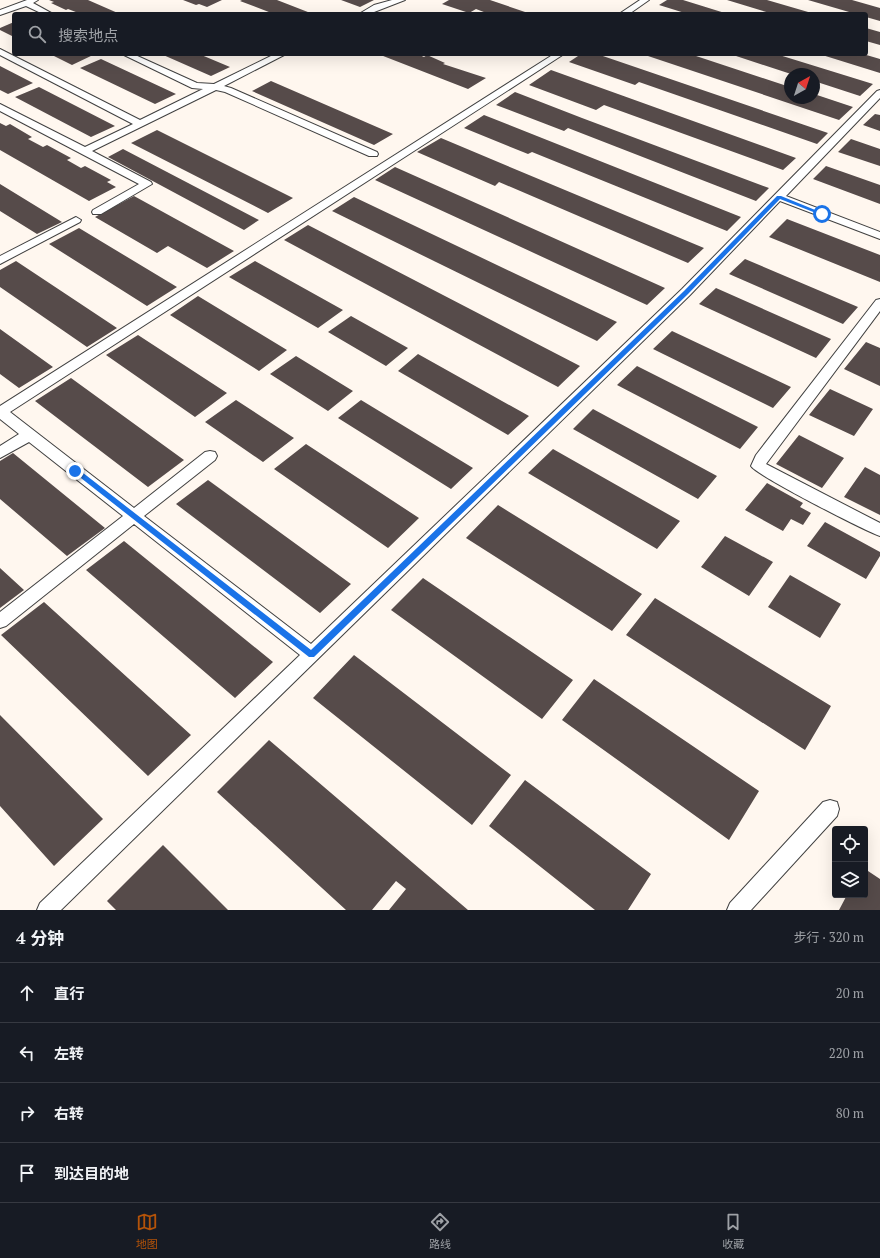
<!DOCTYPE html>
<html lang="zh">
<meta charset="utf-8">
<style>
body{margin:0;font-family:"PT Serif","Noto Sans SC",serif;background:#242831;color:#f1f3f6}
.controls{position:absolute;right:12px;bottom:12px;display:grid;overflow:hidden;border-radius:4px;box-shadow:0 4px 16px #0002}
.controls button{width:36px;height:36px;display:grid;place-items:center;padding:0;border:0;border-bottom:1px solid #363941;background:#171b24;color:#f1f3f6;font:20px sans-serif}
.compass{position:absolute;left:784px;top:68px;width:36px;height:36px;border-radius:50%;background:#171b24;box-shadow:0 4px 16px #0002;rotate:39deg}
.stop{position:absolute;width:12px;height:12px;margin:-9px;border:3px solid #1a73e8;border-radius:50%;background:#fff}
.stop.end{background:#1a73e8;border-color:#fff;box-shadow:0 1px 4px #0008}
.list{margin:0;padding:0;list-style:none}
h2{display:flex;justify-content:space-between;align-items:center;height:52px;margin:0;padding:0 16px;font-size:17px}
h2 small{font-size:13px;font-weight:400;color:#9ea1a6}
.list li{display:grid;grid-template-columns:26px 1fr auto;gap:12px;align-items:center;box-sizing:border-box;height:60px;padding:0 16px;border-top:1px solid #363941}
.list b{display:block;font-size:15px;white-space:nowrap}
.list em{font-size:13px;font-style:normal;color:#9ea1a6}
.icon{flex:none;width:22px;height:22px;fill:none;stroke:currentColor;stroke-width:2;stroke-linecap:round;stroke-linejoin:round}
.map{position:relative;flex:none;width:880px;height:910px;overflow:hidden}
.search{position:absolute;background:#171b24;box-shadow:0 4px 16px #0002;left:12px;right:12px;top:12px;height:44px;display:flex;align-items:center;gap:10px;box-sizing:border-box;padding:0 14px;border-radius:4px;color:#9ea1a6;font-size:15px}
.sheet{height:292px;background:#171b24}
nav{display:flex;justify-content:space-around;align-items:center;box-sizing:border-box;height:56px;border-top:1px solid #363941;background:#171b24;font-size:11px;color:#9ea1a6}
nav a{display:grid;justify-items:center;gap:2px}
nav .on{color:#b45309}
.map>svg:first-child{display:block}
.building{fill:#564b4a}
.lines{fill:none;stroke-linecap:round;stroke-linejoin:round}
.service-casing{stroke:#414141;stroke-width:2}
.service{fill:#fff;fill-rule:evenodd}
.route{fill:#1a73e8}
</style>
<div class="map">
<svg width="880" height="910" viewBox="0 0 880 910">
<rect width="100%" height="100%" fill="#fff7ef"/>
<path class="building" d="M49,0H88L120,14H81L68,9L66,10L51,3L54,2Z
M183,0H222L207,7L199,4L196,5Z
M242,0H277L313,14H274L240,1Z
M341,0H374L360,7Z
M449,0H490L531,14H489L476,9L469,13L442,4Z
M667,0H683L728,14H688L659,5Z
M727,0H767L815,14H773Z
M808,0H852L880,8V21L866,17V14H856Z
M14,22V37L0,30V28Z
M866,28L880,32V45L866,41Z
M50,54H91L93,55L72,65Z
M161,54H199L230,67L211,76Z
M378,54H417L424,57L427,55L445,63L443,64L486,78L468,89Z
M581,54H597L828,133L817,144L639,82L635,85L569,62Z
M642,54H690L790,87V98H814V94L853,107L839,120Z
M730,54H776L873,84L860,96L814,81V74H791Z
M819,54H863L880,59V73Z
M101,59L176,94L155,104L80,68Z
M0,66L33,83L8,94L0,90Z
M551,70L618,94L796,158L783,170L604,105L596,110L529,85Z
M271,81L393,134L374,145L252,91Z
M39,87L115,126L91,137L15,97Z
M515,92L582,118L769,188L756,201L568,128L564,131L496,105Z
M875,114L880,115V131L863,125Z
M484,115L547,140L741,217L727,231L532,152L528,154L464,128Z
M0,123L6,126L10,124L32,137L28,139L43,147L47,145L71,158L67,160L81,168L85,166L111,180L107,182L116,187L89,201L0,150Z
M157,130L293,198L268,213L131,143Z
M441,138L517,170L704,248L688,263L499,182L495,186L417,152Z
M851,139L880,149V166L838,152Z
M123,149L259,220L244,230L108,157Z
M826,166L880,185V204L813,179Z
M395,167L487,208L665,288L647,305L375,180Z
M0,184L62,222L37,234L0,211Z
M134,196L234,251L207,268L168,246L157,253L95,217Z
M354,197L617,322L597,341L332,211Z
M787,219L880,255V282L769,237Z
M308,225L580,366L558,387L284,240Z
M79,228L177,287L147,306L49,244Z
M745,259L858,307L843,324L729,274Z
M16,261L117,328L87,347L0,287V270Z
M255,261L343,310L318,328L229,277Z
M716,288L831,339L816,358L699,304Z
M198,296L287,350L259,371L170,315Z
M351,316L408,348L386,366L328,332Z
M0,329L53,367L19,388L0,374Z
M672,331L791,387L773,408L653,349Z
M138,335L227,393L195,417L106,355Z
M866,342L880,348V386L844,369Z
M418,354L529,416L508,435L398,371Z
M296,356L353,391L328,411L270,374Z
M637,366L758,427L740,449L617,385Z
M71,378L184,460L148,487L35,401Z
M830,389L873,409L854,436L809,415Z
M236,400L294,438L263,462L205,422Z
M361,400L473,468L451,489L338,418Z
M593,409L717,476L698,499L573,429Z
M799,435L844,458L822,488L776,464Z
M306,444L419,518L388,548L274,469Z
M553,449L680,521L657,549L528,473Z
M13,453L105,528L67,556L0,499V461Z
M865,467L880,475V515L844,497Z
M208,480L351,584L320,613L176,504Z
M767,483L803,503L800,507L811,513L803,525L791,519L783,531L745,510Z
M498,505L642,594L612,631L466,538Z
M825,522L880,552V556L866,579L807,546Z
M725,536L773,562L749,596L701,567Z
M124,541L273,662L235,698L86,570Z
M0,568L24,590L0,608Z
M790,575L841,604L820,638L768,607Z
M423,578L573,680L542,719L391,610Z
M655,598L831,706L805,750L626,635Z
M44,602L191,735L148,776L1,635Z
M354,655L511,775L472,825L313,698Z
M594,679L759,791L729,840L562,720Z
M0,715L103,819L54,866L0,806Z
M269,740L468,910H389L406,889L396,881L372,910H346L217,792Z
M525,780L651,874L628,910H595L489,826Z
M163,845L228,910H116L107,901Z
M865,869L880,879V910H839L847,895H865Z"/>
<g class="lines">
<defs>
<path id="service" d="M27,0H38L33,3L53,14H43L26,6L0,15V10Z
M392,0H405L369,14H359L374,5Z
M640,0H649L629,14H619Z
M0,49L140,120L203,89L192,88L122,54H133L197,83L214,84L275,54H286L224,86L231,88L377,152L378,154L377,156H369L225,92L216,90L92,151L151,182L152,184L101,214H93L92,212L93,210L139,184L0,111V104L85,147L133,124L0,55Z
M554,54H564L10,412L134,508L205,452L210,451L215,452L217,456L215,460L144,516L311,644L682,289L877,91L880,90V98L786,196L880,232V239L780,201L690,295L61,910H37L40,903L300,655L134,524L6,626L0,628V612L123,516L29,442L0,458V446L19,434L0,419V406Z
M76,217L81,220L80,222L0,264V256Z
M880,299V311L766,464L880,523V536C865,531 756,475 751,466L756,455L876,300Z
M830,800L837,802L839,809L837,816L751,910H727L730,903L823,802Z"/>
</defs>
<use href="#service" class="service-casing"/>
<use href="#service" class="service"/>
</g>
<path class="route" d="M777,196H781L825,214L821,215L780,199L688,294L314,657H309L72,471L75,468L78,469L311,650L684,291Z"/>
</svg>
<div class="controls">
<button><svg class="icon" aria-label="locate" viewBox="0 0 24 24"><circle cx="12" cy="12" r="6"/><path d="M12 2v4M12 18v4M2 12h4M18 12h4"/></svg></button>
<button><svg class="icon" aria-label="layers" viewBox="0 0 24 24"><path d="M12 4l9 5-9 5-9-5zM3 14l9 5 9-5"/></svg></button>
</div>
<svg class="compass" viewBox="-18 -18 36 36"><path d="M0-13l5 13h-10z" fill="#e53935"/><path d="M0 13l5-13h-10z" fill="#9ea1a6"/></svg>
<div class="stop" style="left:822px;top:214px"></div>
<div class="stop end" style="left:75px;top:471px"></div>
<div class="search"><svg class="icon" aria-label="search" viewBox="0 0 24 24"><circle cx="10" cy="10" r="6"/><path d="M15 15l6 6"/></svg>搜索地点</div>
</div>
<section class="sheet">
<h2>4 分钟<small>步行 · 320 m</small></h2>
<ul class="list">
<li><svg class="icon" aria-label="ahead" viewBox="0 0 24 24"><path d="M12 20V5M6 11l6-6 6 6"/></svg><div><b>直行</b></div><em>20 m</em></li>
<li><svg class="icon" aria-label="left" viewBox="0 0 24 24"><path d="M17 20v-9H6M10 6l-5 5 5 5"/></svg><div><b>左转</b></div><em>220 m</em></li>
<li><svg class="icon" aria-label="right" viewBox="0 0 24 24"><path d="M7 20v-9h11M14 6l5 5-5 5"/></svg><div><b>右转</b></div><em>80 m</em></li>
<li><svg class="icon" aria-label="arrive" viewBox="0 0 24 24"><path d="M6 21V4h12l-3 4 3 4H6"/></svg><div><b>到达目的地</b></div></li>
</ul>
</section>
<nav>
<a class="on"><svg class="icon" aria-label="map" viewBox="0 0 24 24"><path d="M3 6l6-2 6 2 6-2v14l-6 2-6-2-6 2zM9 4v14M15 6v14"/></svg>地图</a>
<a><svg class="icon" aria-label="directions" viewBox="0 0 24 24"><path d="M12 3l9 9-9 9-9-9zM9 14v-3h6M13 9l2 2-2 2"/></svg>路线</a>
<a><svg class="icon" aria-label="saved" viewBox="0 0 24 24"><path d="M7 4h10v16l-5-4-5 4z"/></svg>收藏</a>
</nav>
